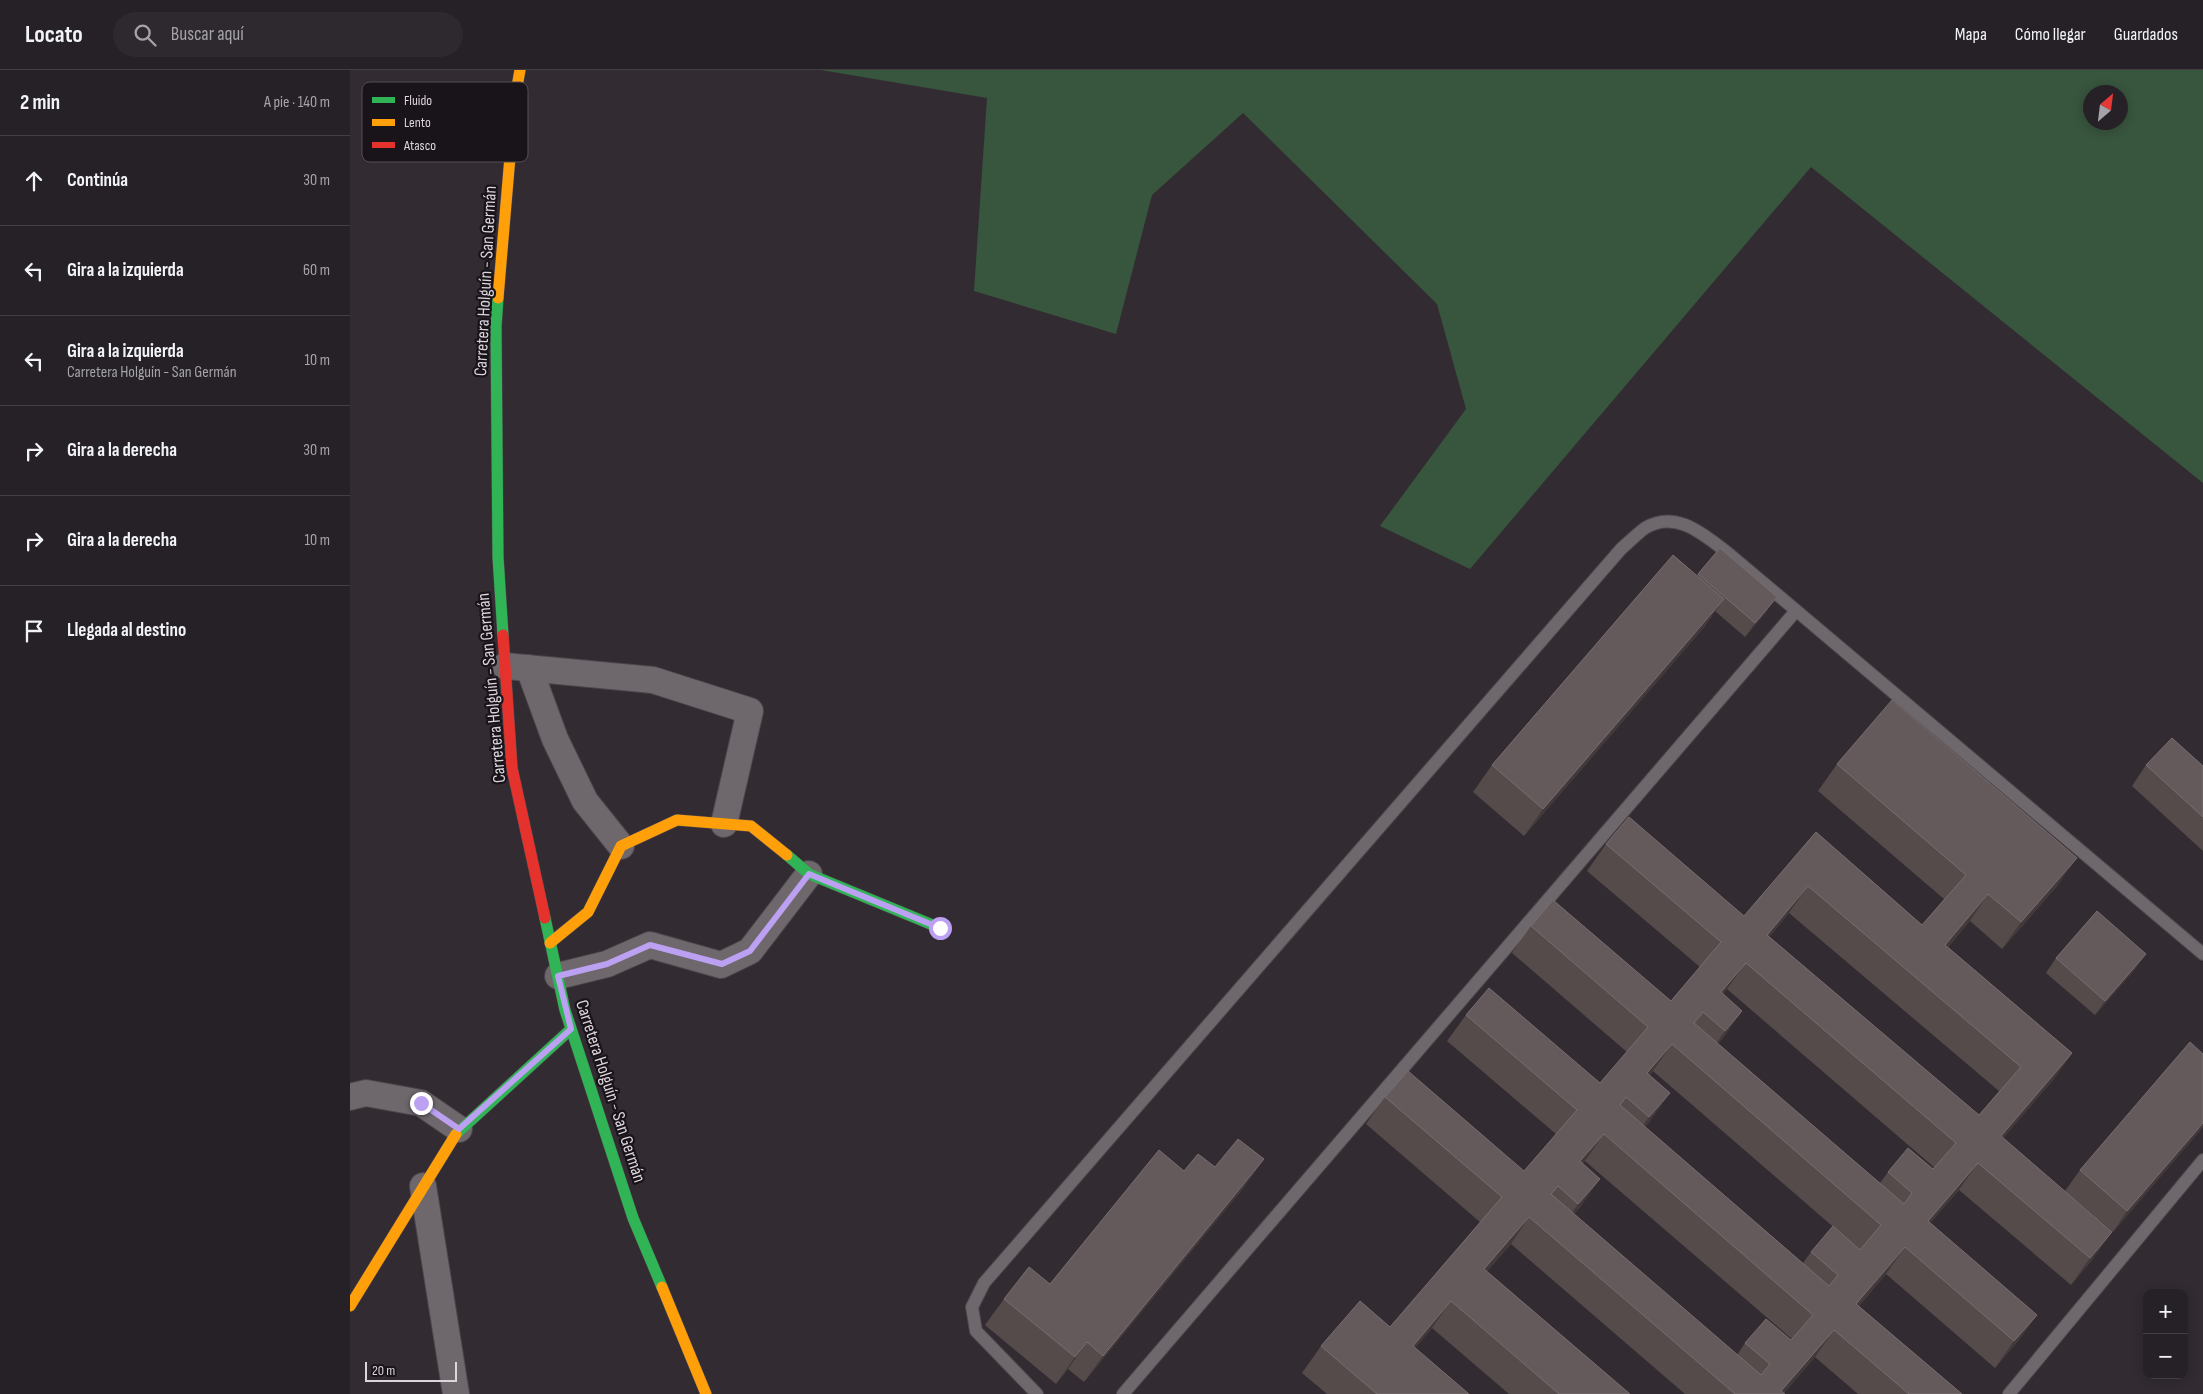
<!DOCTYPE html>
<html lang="es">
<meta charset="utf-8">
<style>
body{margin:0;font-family:"Sofia Sans Condensed",sans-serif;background:#2e292e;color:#f1f3f6}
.controls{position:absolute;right:15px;bottom:15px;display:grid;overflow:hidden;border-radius:10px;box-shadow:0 2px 12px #0003}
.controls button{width:45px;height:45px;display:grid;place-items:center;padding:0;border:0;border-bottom:1px solid #423e43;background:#262126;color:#f1f3f6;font:25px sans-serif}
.compass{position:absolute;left:1733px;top:15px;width:45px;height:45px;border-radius:50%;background:#262126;box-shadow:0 2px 12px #0003;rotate:28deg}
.scale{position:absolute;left:15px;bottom:12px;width:92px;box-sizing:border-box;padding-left:5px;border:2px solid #ddd5dc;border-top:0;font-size:14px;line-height:18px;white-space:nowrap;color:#ddd5dc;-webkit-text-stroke:4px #191419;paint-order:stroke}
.stop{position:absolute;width:15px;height:15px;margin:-11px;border:4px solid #bca0f2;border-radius:50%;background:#fff}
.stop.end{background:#bca0f2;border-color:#fff;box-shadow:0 1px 5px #0008}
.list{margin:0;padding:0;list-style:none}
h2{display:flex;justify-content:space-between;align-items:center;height:65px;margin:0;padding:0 20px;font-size:21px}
h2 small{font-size:16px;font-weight:400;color:#a4a3a7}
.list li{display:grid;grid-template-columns:32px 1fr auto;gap:15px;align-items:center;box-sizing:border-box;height:90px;padding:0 20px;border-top:1px solid #423e43}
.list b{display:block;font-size:19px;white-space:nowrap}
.list p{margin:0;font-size:16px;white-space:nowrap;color:#a4a3a7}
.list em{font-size:16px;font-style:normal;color:#a4a3a7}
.icon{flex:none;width:28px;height:28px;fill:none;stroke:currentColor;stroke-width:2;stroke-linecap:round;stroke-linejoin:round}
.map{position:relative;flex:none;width:1853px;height:1324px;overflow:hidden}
header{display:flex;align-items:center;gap:30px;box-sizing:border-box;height:70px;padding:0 25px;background:#262126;border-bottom:1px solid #423e43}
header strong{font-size:24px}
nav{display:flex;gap:28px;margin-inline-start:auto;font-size:18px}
.search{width:350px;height:45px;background:#2e292e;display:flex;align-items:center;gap:12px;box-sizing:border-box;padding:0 18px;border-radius:28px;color:#a4a3a7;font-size:19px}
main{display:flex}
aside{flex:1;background:#262126}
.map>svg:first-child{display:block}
.green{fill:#38553e;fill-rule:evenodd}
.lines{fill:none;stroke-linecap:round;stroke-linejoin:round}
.lane-casing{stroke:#4d474c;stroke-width:14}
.street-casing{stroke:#4d474c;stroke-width:28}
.fast-casing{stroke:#4d474c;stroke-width:12}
.slow-casing{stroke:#4d474c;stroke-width:12}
.jam-casing{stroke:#4d474c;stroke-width:12}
.lane{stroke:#6e686d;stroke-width:12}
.street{stroke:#6e686d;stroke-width:26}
.fast{stroke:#30b455;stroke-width:11}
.slow{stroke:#ff9f0a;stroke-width:11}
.jam{stroke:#e5322d;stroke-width:11}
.wall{fill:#564b4b;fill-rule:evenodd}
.shaded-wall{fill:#42393a}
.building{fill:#655a5b;stroke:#786d6f;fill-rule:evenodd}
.route{stroke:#bca0f2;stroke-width:6}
.labels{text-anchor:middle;stroke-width:4.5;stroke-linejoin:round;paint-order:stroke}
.street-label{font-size:18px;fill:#ddd5dc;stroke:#191419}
.key{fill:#191419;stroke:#544e54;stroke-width:1}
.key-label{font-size:14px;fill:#ddd5dc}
</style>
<header>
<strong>Locato</strong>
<div class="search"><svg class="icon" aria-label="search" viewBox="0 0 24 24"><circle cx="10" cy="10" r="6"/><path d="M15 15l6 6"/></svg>Buscar aquí</div>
<nav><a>Mapa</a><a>Cómo llegar</a><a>Guardados</a></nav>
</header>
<main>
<aside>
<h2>2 min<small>A pie · 140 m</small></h2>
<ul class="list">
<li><svg class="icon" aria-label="ahead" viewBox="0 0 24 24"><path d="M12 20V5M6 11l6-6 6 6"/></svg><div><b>Continúa</b></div><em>30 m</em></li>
<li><svg class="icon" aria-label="left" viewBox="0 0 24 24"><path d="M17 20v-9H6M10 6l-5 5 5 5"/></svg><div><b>Gira a la izquierda</b></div><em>60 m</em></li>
<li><svg class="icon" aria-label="left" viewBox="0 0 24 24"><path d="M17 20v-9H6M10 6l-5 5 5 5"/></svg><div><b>Gira a la izquierda</b><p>Carretera Holguín - San Germán</p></div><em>10 m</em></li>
<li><svg class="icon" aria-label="right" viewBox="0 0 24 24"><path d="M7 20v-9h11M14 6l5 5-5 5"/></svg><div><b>Gira a la derecha</b></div><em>30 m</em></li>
<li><svg class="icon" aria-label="right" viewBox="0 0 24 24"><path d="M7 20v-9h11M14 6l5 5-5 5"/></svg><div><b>Gira a la derecha</b></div><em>10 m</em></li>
<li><svg class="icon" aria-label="arrive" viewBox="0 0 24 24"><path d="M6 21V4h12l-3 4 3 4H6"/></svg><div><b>Llegada al destino</b></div></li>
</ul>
</aside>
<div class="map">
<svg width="1853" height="1324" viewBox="0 0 1853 1324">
<rect width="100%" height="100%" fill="#322c32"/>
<path class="green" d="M471,0H1853V413L1461,97L1120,499L1030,456L1116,339L1087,234L893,43L802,125L766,264L624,221L637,28ZM1740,22H1770V52H1740Z"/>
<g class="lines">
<defs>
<path id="lane" d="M687,1324L626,1261L622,1237L634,1213L1271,479C1279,472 1287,464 1295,458C1326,439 1354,465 1378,483L1853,884
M773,1324L1445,542
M1659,1324L1853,1090"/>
<path id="street" d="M155,596L303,610L400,641L374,754
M179,598L205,669L235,731L271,776
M208,906L257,894L300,875L371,895L400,881L459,804
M0,1027L16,1023L71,1033L109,1059
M73,1116L106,1324"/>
<path id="fast" d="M148,228L146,256L148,487L153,565
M437,785L459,804L590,858
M195,848L215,940L283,1148L312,1217
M106,1064L221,959"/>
<path id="slow" d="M148,228L165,28L170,0
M200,873L238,842L271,776L327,750L401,756L437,785
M312,1217L356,1324
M0,1236L106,1064"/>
<path id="jam" d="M153,565L162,698L195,848"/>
</defs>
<use href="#lane" class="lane-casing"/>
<use href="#street" class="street-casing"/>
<use href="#fast" class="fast-casing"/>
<use href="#slow" class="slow-casing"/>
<use href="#jam" class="jam-casing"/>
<use href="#lane" class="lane"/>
<use href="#street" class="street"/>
<use href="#fast" class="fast"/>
<use href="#slow" class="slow"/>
<use href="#jam" class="jam"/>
</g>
<path class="wall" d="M1370,478L1417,541L1395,567L1365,541L1355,556L1174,766L1123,722L1142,695L1347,505Z
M1487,694L1708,815L1652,879L1620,851L1598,877L1722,983L1703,1010L1653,1068L1743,1189L1721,1215L1609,1120L1580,1153L1687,1245L1668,1271L1645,1298L1536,1204L1509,1236L1612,1324H1508L1465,1287L1434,1323L1435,1324H1335L1161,1174L1137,1201L1280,1324H1159L1082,1258L1065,1278L1119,1324H977L952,1303L971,1276L1040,1257L1130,1152L1016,1054L1035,1027L1174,1101L1206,1064L1097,971L1116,945L1250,1013L1277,982L1162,883L1181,856L1321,931L1350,897L1237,801L1256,774L1394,846L1466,762L1572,855L1594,829L1468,721ZM1439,843L1649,1021L1629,1045L1419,867ZM1377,919L1585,1098L1583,1099L1538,1102L1530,1113L1368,974L1373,968L1392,941L1373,924ZM1303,1001L1510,1180L1461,1182L1453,1193L1295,1057L1301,1050L1300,1005ZM1235,1091L1442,1269L1441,1270L1395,1273L1387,1285L1224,1144L1231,1136L1232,1094Z
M1796,695L1853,696V781L1782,716Z
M1706,888L1786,898L1745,945L1696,903Z
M1853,1057L1763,1162L1715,1121L1730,1100Z
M865,1097L895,1116L734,1312L718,1299L706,1314L635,1255L654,1229L700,1214L834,1101Z"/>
<path class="shaded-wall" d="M1427,527L1417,541L1395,567L1405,553Z
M1374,529L1355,556L1174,766L1193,739Z
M1727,788L1708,815L1652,879L1671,852Z
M1458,816L1439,843L1398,891L1417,865Z
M1638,824L1620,851L1576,902L1595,875Z
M1796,884L1786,898L1745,945L1755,931Z
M1396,893L1377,919L1356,945L1371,922Z
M1392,941L1373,968L1356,988L1375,961Z
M1322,974L1303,1001L1278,1030L1297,1003Z
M1722,983L1703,1010L1632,1093L1651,1066Z
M1320,1023L1301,1050L1280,1074L1299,1047Z
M1853,1053V1057L1763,1162L1777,1141Z
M1254,1064L1235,1091L1211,1118L1230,1091Z
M914,1089L895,1116L734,1312L753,1286Z
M1628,1093L1609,1120L1559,1178L1578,1151Z
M1250,1109L1231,1136L1209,1161L1228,1134Z
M1179,1147L1161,1174L1115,1225L1134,1199Z
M1762,1162L1743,1189L1721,1215L1740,1188Z
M1555,1177L1536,1204L1487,1261L1506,1234Z
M1101,1231L1082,1258L1044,1303L1063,1276Z
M1687,1245L1668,1271L1645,1298L1664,1271Z
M1484,1260L1465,1287L1433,1324L1431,1321Z
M737,1272L718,1299L706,1314L725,1287Z"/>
<path class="building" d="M1370,478L1427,527L1405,553L1348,504Z
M1323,485L1374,529L1193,739L1142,695Z
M1542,630L1727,788L1671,852L1638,824L1595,875L1722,983L1651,1066L1762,1162L1740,1188L1628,1093L1578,1151L1687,1245L1664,1271L1555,1177L1506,1234L1612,1324H1559L1484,1260L1431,1321L1435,1324H1385L1179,1147L1134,1199L1280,1324H1209L1101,1231L1063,1276L1119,1324H1027L971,1276L1010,1231L1040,1257L1152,1127L1035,1027L1058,1001L1174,1101L1227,1040L1116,945L1139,918L1250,1013L1298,957L1181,856L1203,830L1321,931L1371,872L1256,774L1279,747L1394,846L1466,762L1572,855L1616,805L1487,694ZM1458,816L1671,997L1629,1045L1417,865ZM1396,893L1606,1073L1583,1099L1558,1078L1538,1102L1562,1123L1554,1134L1344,953L1353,942L1375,961L1392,941L1371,922ZM1322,974L1531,1155L1510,1180L1483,1156L1461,1182L1488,1205L1479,1216L1270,1035L1276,1027L1299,1047L1320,1023L1297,1003ZM1254,1064L1463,1245L1441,1270L1416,1249L1395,1273L1420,1294L1411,1305L1201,1124L1208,1116L1228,1134L1250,1109L1230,1091Z
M1822,668L1853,696V747L1796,695Z
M1747,841L1796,884L1755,931L1706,888Z
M1840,972L1853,984V1053L1777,1141L1730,1100Z
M888,1069L914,1089L753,1286L737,1272L725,1287L654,1229L679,1197L700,1214L809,1080L834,1101L848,1084L865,1097Z"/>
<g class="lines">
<path class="route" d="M71,1033L109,1059L221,959L208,906L257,894L300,875L372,894L400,881L459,804L590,858"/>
</g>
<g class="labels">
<g class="street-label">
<text transform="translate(135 211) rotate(-87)" y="6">Carretera Holguín - San Germán</text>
<text transform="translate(141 618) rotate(-95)" y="6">Carretera Holguín - San Germán</text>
<text transform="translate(261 1021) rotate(72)" y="6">Carretera Holguín - San Germán</text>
</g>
</g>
<rect x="12" y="12" width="166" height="80" rx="8" class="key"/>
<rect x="22" y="27" width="23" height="6" fill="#30b455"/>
<rect x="22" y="49" width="23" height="7" fill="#ff9f0a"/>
<rect x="22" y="72" width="23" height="6" fill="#e5322d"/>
<g class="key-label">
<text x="54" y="35">Fluido</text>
<text x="54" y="57">Lento</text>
<text x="54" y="80">Atasco</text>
</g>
</svg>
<div class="controls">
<button>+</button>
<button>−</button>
</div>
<svg class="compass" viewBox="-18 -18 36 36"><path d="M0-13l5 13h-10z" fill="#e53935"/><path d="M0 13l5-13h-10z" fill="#a4a3a7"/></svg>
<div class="scale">20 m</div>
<div class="stop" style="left:590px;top:858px"></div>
<div class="stop end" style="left:71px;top:1033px"></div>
</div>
</main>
